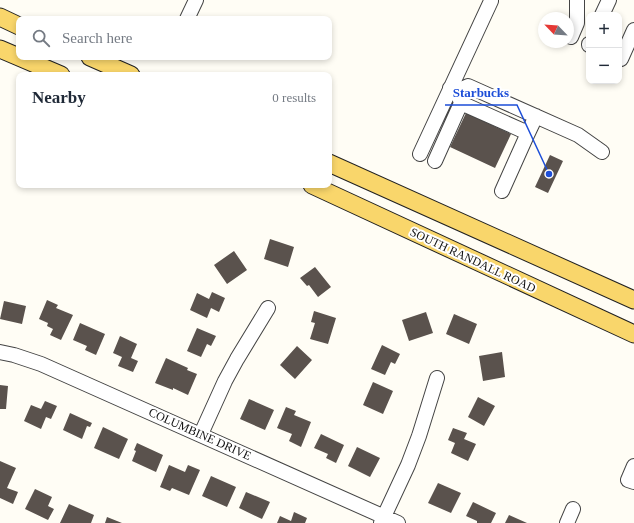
<!DOCTYPE html>
<meta charset="utf-8">
<style>
body{margin:0;font-family:"Times New Roman",serif;background:#f6f6f7;color:#1f2937}
.controls{position:absolute;right:12px;top:12px;display:grid;overflow:hidden;border-radius:8px;box-shadow:0 2px 6px #0003}
.controls button{width:36px;height:36px;display:grid;place-items:center;padding:0;border:0;border-bottom:1px solid #e0e1e3;background:#fff;color:#1f2937;font:20px sans-serif}
.compass{position:absolute;left:538px;top:12px;width:36px;height:36px;border-radius:50%;background:#fff;box-shadow:0 2px 6px #0003;rotate:295deg}
.list{margin:0;padding:0;list-style:none}
h2{display:flex;justify-content:space-between;align-items:center;height:52px;margin:0;padding:0 16px;font-size:17px}
h2 small{font-size:13px;font-weight:400;color:#747a83}
.icon{flex:none;width:22px;height:22px;fill:none;stroke:currentColor;stroke-width:2;stroke-linecap:round;stroke-linejoin:round}
.map{position:relative;flex:none;width:634px;height:523px;overflow:hidden}
.search{position:absolute;background:#fff;box-shadow:0 2px 6px #0003;left:16px;top:16px;width:316px;height:44px;display:flex;align-items:center;gap:10px;box-sizing:border-box;padding:0 14px;border-radius:8px;color:#747a83;font-size:15px}
.panel{position:absolute;background:#fff;box-shadow:0 2px 6px #0003;left:16px;top:72px;width:316px;height:116px;border-radius:8px}
.map>svg:first-child{display:block}
.building{fill:#5a524d}
.lines{fill:none;stroke-linecap:round;stroke-linejoin:round}
.minor-casing{stroke:#444;stroke-width:16}
.major-casing{stroke:#222;stroke-width:19}
.minor{stroke:#fff;stroke-width:14}
.major{stroke:#f9d66b;stroke-width:17}
.labels{text-anchor:middle;stroke-width:4;stroke-linejoin:round;paint-order:stroke}
.street-label{font-size:12px;fill:#111;stroke:#fff}
.leader{fill:none;stroke:#1d4ed8;stroke-width:1.5}
.callout-dot{fill:#1d4ed8;stroke:#fff;stroke-width:1.5}
.callout-label{font-size:13px;text-anchor:middle;font-weight:bold;fill:#1d4ed8;stroke:#fff;stroke-width:4;stroke-linejoin:round;paint-order:stroke}
</style>
<div class="map">
<svg width="634" height="523" viewBox="0 0 634 523">
<rect width="100%" height="100%" fill="#fffdf5"/>
<path class="building" d="M466,113L511,134L495,168L450,147Z
M550,155L563,161L548,193L535,187Z
M270,239L294,247L288,267L264,259Z
M234,251L247,270L227,284L214,265Z
M315,267L331,287L318,297L309,285L307,286L300,278Z
M212,292L225,298L219,312L211,308L207,318L190,310L197,293L209,299Z
M47,300L58,305L56,308L73,315L61,340L50,335L53,329L47,326L48,323L39,319Z
M4,301L26,306L22,324L0,319Z
M314,311L336,318L328,344L310,339L315,323L311,322Z
M426,312L433,333L409,341L402,320Z
M454,314L477,324L469,344L446,334Z
M80,323L105,334L96,355L85,350L87,346L73,340Z
M197,328L216,336L211,346L207,344L201,357L187,351Z
M120,336L137,344L131,358L138,361L133,372L118,366L122,357L113,353Z
M382,345L400,354L395,364L391,362L385,375L371,369Z
M297,346L312,360L295,379L280,365Z
M502,352L505,377L483,381L479,356Z
M166,358L188,368L187,370L197,374L188,395L173,388V390L155,383Z
M373,382L393,391L383,414L363,405Z
M0,385L8,386L6,409H0Z
M478,397L495,406L484,426L468,417Z
M249,399L274,410L265,430L240,419Z
M45,401L57,406L51,419L46,417L41,429L24,421L31,405L41,409Z
M286,407L296,411L294,415L311,422L301,447L289,441L292,434L277,428Z
M70,413L92,423L90,427L87,426L82,439L63,430Z
M103,427L128,439L119,459L94,448Z
M453,428L467,433L464,439L476,444L468,461L451,453L455,443L448,440Z
M321,434L344,445L336,463L326,458L328,454L314,448Z
M137,443L163,455L156,472L132,461L136,451L134,450Z
M357,447L380,458L370,477L348,466Z
M0,461L16,468L7,488L18,492L13,504L0,498Z
M169,465L185,472L188,465L200,470L189,495L172,488L170,491L160,487Z
M211,476L236,487L227,507L202,496Z
M438,483L461,493L451,513L428,503Z
M35,489L52,497L48,506L54,509L48,520L25,509Z
M246,492L270,502L262,519L239,508Z
M473,502L496,513L491,523H477V521L466,516Z
M69,504L94,515L91,523H60Z
M294,512L307,518L305,523H277L280,516L291,521Z
M509,515L527,523H505Z
M107,517L122,523H105Z"/>
<g class="lines">
<defs>
<path id="minor" d="M602,15L609,0
M187,19L196,0
M571,37L577,23V0
M589,45V44
M621,59L634,30
M450,88L457,91L468,86L578,135L602,152
M457,91L461,103L528,133L536,116
M420,154L491,1
M435,161L461,103
M502,191L528,133
M0,352L14,355L41,364L398,523
M201,434L225,381L237,359L268,308
M634,466L628,480L634,482
M381,523L408,465L419,436L437,378
M567,523L573,509"/>
<path id="major" d="M0,17L19,26
M0,49L61,75
M90,57L131,75
M329,163L634,300
M312,185L634,334"/>
</defs>
<use href="#minor" class="minor-casing"/>
<use href="#major" class="major-casing"/>
<use href="#minor" class="minor"/>
<use href="#major" class="major"/>
</g>
<g class="labels">
<g class="street-label">
<text transform="translate(473 260) rotate(25)" y="4">SOUTH RANDALL ROAD</text>
<text transform="translate(200 434) rotate(24)" y="4">COLUMBINE DRIVE</text>
</g>
</g>
<path class="leader" d="M549 174L517 105H445"/>
<circle class="callout-dot" cx="549" cy="174" r="4"/>
<g class="callout-label">
<text x="481" y="97">Starbucks</text>
</g>
</svg>
<div class="controls">
<button>+</button>
<button>−</button>
</div>
<svg class="compass" viewBox="-18 -18 36 36"><path d="M0-13l5 13h-10z" fill="#e53935"/><path d="M0 13l5-13h-10z" fill="#747a83"/></svg>
<div class="search"><svg class="icon" aria-label="search" viewBox="0 0 24 24"><circle cx="10" cy="10" r="6"/><path d="M15 15l6 6"/></svg>Search here</div>
<section class="panel">
<h2>Nearby<small>0 results</small></h2>
<ul class="list">
</ul>
</section>
</div>
